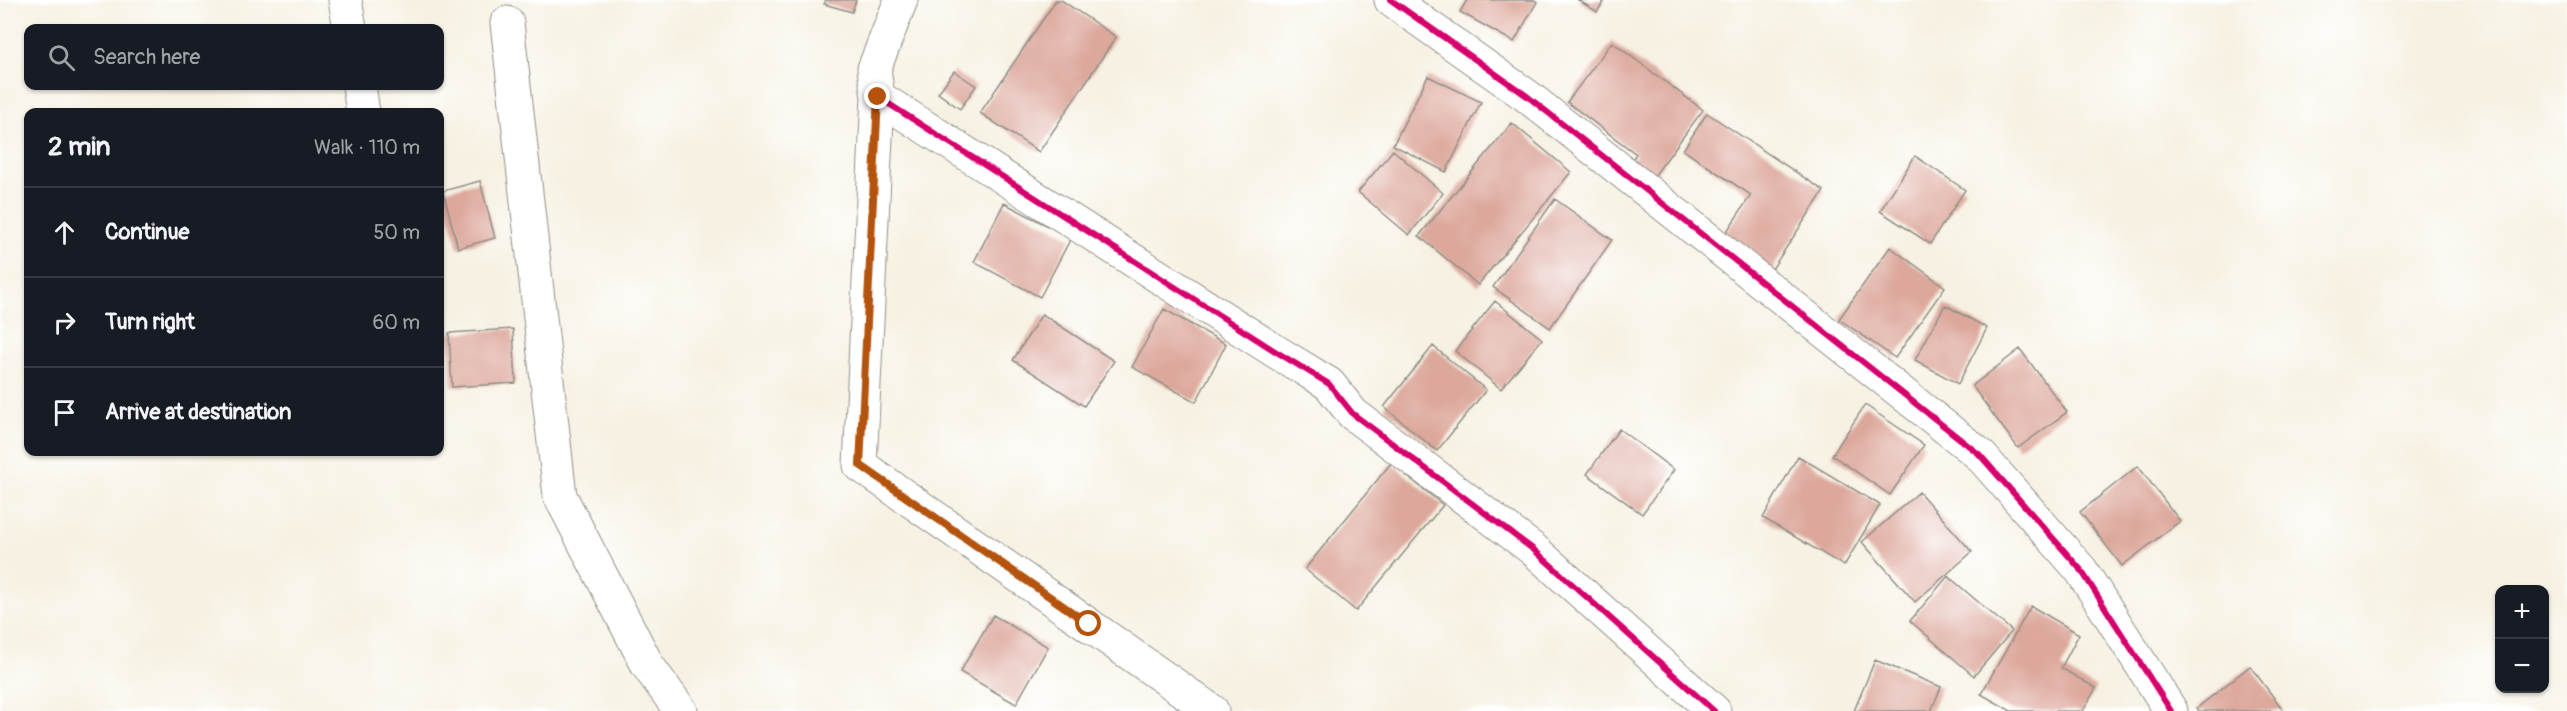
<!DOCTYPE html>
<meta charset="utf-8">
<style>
body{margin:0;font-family:Pangolin,sans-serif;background:#242831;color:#f1f3f6}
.controls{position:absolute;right:18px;bottom:18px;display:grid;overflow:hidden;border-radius:12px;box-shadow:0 2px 4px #0004}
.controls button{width:54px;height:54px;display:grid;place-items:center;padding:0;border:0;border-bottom:2px solid #363941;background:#171b24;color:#f1f3f6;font:30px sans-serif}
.stop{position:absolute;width:18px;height:18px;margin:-14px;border:4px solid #b45309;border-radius:50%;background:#fff}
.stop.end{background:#b45309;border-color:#fff;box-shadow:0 2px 6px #0008}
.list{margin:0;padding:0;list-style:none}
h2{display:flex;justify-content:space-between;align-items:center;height:78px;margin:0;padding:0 24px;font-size:26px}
h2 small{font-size:20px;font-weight:400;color:#9ea1a6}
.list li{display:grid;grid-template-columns:39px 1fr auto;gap:18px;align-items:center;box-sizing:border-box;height:90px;padding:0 24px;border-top:2px solid #363941}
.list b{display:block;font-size:22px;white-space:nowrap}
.list em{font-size:20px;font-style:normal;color:#9ea1a6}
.icon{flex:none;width:33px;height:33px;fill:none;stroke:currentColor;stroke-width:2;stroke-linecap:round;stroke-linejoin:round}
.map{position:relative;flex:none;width:2567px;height:711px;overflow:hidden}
.search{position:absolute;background:#171b24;box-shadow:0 2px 4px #0004;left:24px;top:24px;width:420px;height:66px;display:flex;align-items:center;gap:15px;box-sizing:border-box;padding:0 21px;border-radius:12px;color:#9ea1a6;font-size:22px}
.panel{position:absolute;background:#171b24;box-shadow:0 2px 4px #0004;left:24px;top:108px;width:420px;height:348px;border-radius:12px}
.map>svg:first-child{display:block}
.building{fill:#dda89c}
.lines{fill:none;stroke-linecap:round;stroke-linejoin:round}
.minor-casing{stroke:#908e86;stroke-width:35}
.minor{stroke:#fff;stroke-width:33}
.cycleway-casing{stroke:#fff;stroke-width:10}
.cycleway{stroke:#d6006c;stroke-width:6}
.route{stroke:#b45309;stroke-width:8}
</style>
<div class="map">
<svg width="2567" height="711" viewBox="0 0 2567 711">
<rect width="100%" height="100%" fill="#fff"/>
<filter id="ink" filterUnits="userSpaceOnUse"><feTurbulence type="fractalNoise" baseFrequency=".0167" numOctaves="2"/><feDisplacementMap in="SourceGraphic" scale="12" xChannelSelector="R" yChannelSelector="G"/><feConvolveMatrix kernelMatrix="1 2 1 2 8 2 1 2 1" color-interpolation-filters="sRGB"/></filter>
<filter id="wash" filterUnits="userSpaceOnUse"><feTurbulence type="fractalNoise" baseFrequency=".008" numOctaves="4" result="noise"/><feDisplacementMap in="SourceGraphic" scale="24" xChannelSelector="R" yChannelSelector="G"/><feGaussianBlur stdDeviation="1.35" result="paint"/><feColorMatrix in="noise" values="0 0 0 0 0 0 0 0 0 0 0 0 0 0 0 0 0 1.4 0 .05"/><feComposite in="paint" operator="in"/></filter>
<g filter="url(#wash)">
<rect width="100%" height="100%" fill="#f6f1e2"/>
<g id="blocks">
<path class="building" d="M826,0H856L852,12L824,4Z
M1056,0H1061L1116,37L1039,152L980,113Z
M1467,0H1534L1537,2L1514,42L1460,12Z
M1578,0H1605L1597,12Z
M1612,42L1703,110L1649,183L1627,167L1636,154L1567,102Z
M954,71L976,86L960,109L938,93Z
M1428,76L1481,102L1446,172L1393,145Z
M1707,113L1824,191L1768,275L1719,243L1751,195L1683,150Z
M1512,123L1571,172L1478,285L1419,236Z
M1393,150L1443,193L1409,235L1358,192Z
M1915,156L1965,190L1930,244L1880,211Z
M480,181L495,238L458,248L443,191Z
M1555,199L1612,240L1550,328L1493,287Z
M1004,203L1071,238L1040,297L974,262Z
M1890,247L1945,287L1895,358L1839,319Z
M1495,301L1542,339L1501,389L1455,351Z
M1945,305L1987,328L1958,384L1915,360Z
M1164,309L1226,344L1196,402L1132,367Z
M1042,314L1114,361L1084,406L1013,360Z
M513,329L516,383L452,387L449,333Z
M1433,346L1486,390L1437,451L1384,407Z
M2020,349L2067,412L2018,448L1972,386Z
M1865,405L1924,445L1890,495L1832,455Z
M1619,429L1674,470L1642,514L1587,474Z
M1798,456L1880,505L1844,566L1763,518Z
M1391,463L1443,505L1356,611L1305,569Z
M2138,466L2180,521L2122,566L2080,512Z
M1919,492L1972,552L1915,602L1862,542Z
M1948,576L2012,631L1974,676L1910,621Z
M2031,606L2079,634L2061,668L2096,688L2083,711H2011L1981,694Z
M993,615L1048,647L1016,704L960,672Z
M1875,660L1941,687L1931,711H1854Z
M2250,666L2284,711H2199L2197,708Z"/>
</g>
</g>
<g filter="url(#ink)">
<use href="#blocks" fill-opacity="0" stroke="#908e86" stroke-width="1.5"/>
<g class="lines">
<defs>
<path id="minor" d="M345,0L350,28
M901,0L874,69L878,97L860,465L1212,711
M1391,0L1527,96L1979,454L2081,570L2171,711
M507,23L560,496L648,666L681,711
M359,86L363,112
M878,97L1275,351L1329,384L1353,414L1534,550L1714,711"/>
</defs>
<use href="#minor" class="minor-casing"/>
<use href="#minor" class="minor"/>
<defs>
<path id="cycleway" d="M1391,0L1527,96L1979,454L2081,570L2171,711
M878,97L1275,351L1329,384L1353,414L1534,550L1714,711"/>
</defs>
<use href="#cycleway" class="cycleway-casing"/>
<use href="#cycleway" class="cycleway"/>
</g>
</g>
<g class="lines" filter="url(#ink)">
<path class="route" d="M878,97L860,465L1089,624"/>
</g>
</svg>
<div class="controls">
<button>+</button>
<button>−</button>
</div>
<div class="stop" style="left:1089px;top:624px"></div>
<div class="stop end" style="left:878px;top:97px"></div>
<div class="search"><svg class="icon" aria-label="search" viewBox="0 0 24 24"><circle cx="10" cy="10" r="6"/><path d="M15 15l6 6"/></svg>Search here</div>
<section class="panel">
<h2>2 min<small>Walk · 110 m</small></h2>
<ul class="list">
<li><svg class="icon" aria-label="ahead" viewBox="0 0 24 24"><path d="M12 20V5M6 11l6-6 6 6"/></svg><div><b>Continue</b></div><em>50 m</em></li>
<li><svg class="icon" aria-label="right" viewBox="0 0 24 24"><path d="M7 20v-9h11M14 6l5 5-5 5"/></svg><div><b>Turn right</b></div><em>60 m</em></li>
<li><svg class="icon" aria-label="arrive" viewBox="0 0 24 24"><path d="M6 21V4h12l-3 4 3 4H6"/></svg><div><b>Arrive at destination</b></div></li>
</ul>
</section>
</div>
